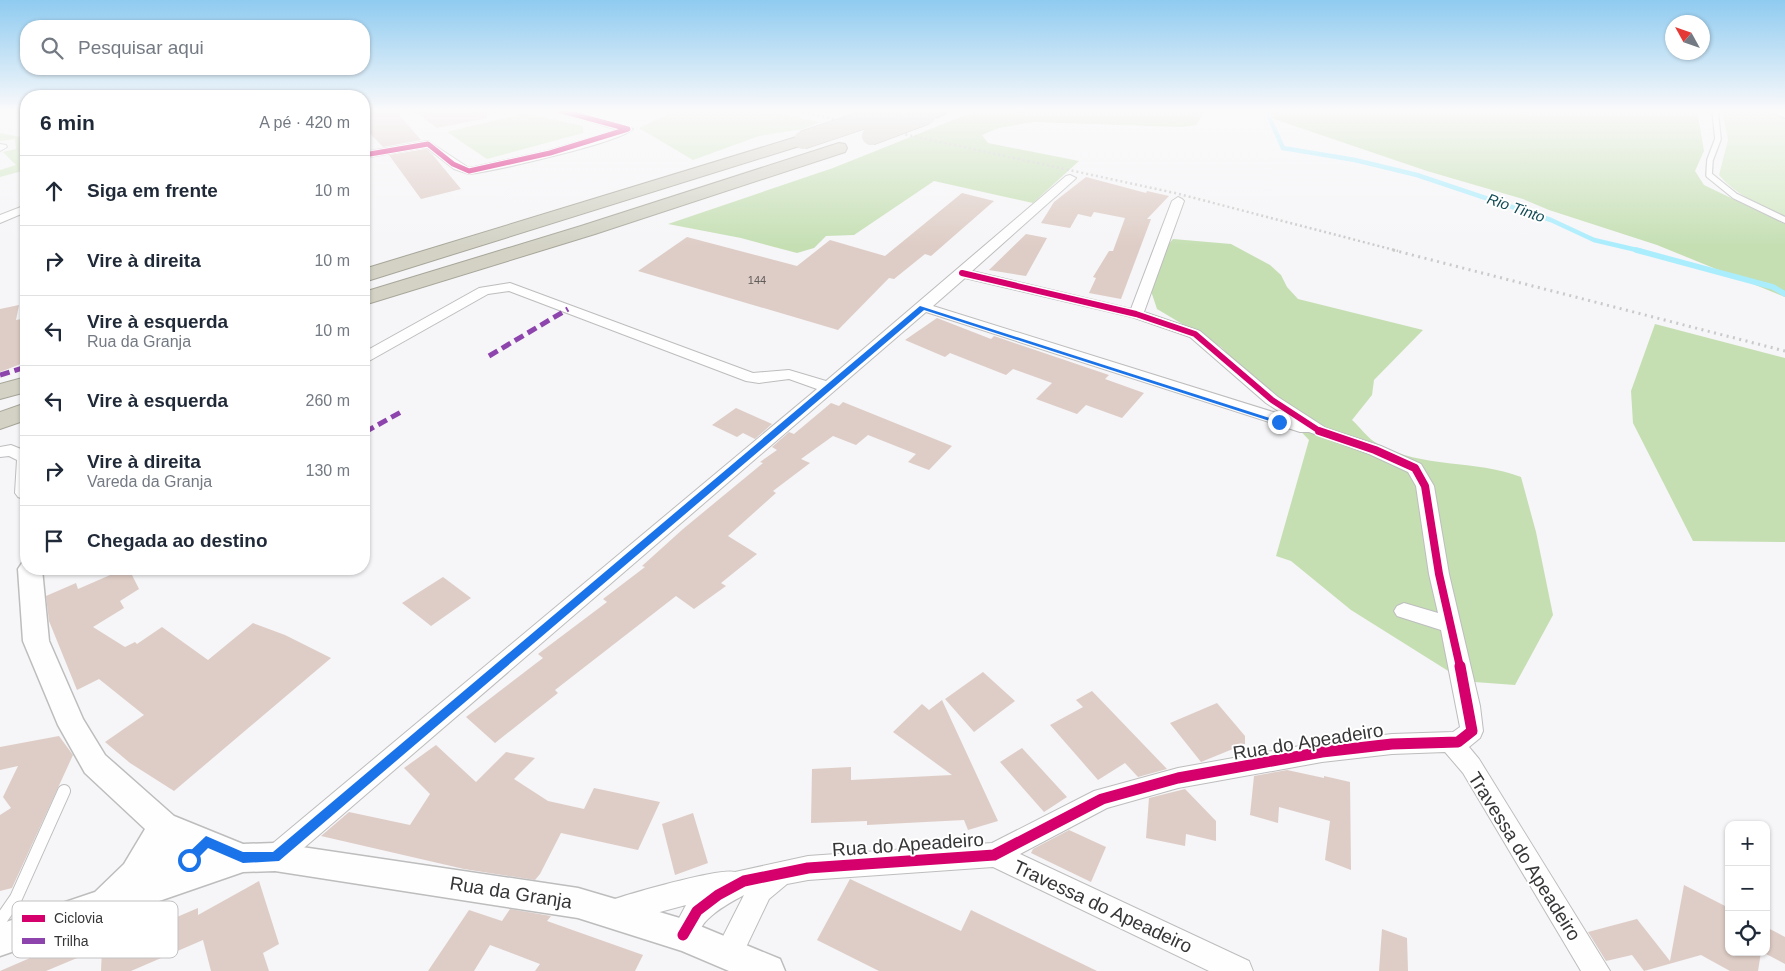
<!DOCTYPE html>
<html lang="pt">
<meta charset="utf-8">
<style>
body{margin:0;font-family:Helvetica,sans-serif;background:#f6f6f7;color:#1f2937}
.controls{position:absolute;right:15px;bottom:15px;display:grid;overflow:hidden;border-radius:10px;box-shadow:0 1px 4px #0004}
.controls button{width:45px;height:45px;display:grid;place-items:center;padding:0;border:0;border-bottom:1px solid #e0e1e3;background:#fff;color:#1f2937;font:25px sans-serif}
.compass{position:absolute;left:1665px;top:15px;width:45px;height:45px;border-radius:50%;background:#fff;box-shadow:0 1px 4px #0004;rotate:310deg}
.stop{position:absolute;width:15px;height:15px;margin:-11px;border:4px solid #1a73e8;border-radius:50%;background:#fff}
.stop.end{background:#1a73e8;border-color:#fff;box-shadow:0 1px 5px #0008}
.list{margin:0;padding:0;list-style:none}
h2{display:flex;justify-content:space-between;align-items:center;height:65px;margin:0;padding:0 20px;font-size:21px}
h2 small{font-size:16px;font-weight:400;color:#747a83}
.list li{display:grid;grid-template-columns:32px 1fr auto;gap:15px;align-items:center;box-sizing:border-box;height:70px;padding:0 20px;border-top:1px solid #e0e1e3}
.list b{display:block;font-size:19px;white-space:nowrap}
.list p{margin:0;font-size:16px;white-space:nowrap;color:#747a83}
.list em{font-size:16px;font-style:normal;color:#747a83}
.icon{flex:none;width:28px;height:28px;fill:none;stroke:currentColor;stroke-width:2;stroke-linecap:round;stroke-linejoin:round}
.map{position:relative;flex:none;width:1785px;height:971px;overflow:hidden}
.search{position:absolute;background:#fff;box-shadow:0 1px 4px #0004;left:20px;top:20px;width:350px;height:55px;display:flex;align-items:center;gap:12px;box-sizing:border-box;padding:0 18px;border-radius:20px;color:#747a83;font-size:19px}
.panel{position:absolute;background:#fff;box-shadow:0 1px 4px #0004;left:20px;top:90px;width:350px;height:485px;border-radius:20px}
.map>svg:first-child{display:block}
.green{fill:#d2e8c4}
.forest{fill:#c5dfb3}
.lines{fill:none;stroke-linecap:round;stroke-linejoin:round}
.stream-far1{stroke:#aaedfd;stroke-width:4.5}
.stream{stroke:#aaedfd;stroke-width:5.5}
.building{fill:#decdc6}
.service-far1-casing{stroke:#bdbdbe;stroke-width:8}
.service-casing{stroke:#bdbdbe;stroke-width:14}
.minor-casing{stroke:#bdbdbe;stroke-width:2}
.tertiary-casing{stroke:#bdbdbe;stroke-width:3}
.motorway-casing{stroke:#a7a699;stroke-width:2}
.service-far1{stroke:#fefefe;stroke-width:5.5}
.service{stroke:#fefefe;stroke-width:12}
.minor{fill:#fefefe;fill-rule:evenodd}
.tertiary{fill:#fefefe;fill-rule:evenodd}
.motorway{fill:#d3d2c5;fill-rule:evenodd}
.rail-far1{stroke:#cacaca;stroke-width:2.5;stroke-dasharray:2 3;stroke-linecap:butt}
.rail{stroke:#cacaca;stroke-width:3;stroke-dasharray:2 4.5;stroke-linecap:butt}
.motorway-bridge-casing{stroke:#a7a699;stroke-width:19;stroke-linecap:butt}
.motorway-bridge{stroke:#d3d2c5;stroke-width:18}
.quiet-far1{stroke:#8e44ad;stroke-width:5;stroke-dasharray:10 5;stroke-linecap:butt}
.quiet{stroke:#8e44ad;stroke-width:7;stroke-dasharray:13 7;stroke-linecap:butt}
.cycleway-far3-casing{stroke:#fff;stroke-width:7}
.cycleway-far2-casing{stroke:#fff;stroke-width:9}
.cycleway-far1-casing{stroke:#fff;stroke-width:11}
.cycleway-casing{stroke:#fff;stroke-width:14}
.cycleway-far3{stroke:#d6006c;stroke-width:5}
.cycleway-far2{stroke:#d6006c;stroke-width:6}
.cycleway-far1{stroke:#d6006c;stroke-width:8}
.cycleway{stroke:#d6006c;stroke-width:11}
.route{fill:#1a73e8}
.labels{text-anchor:middle;stroke-width:4;stroke-linejoin:round;paint-order:stroke}
.far-number-label{font-size:11px;fill:#605b5b}
.far-water-label{font-size:15px;font-style:italic;fill:#124b56;stroke:#fff}
.near-street-label{font-size:19px;fill:#363537;stroke:#fff}
.key{fill:#fff;stroke:#c3c2c3;stroke-width:1}
.key-label{font-size:14px;fill:#363537}
</style>
<div class="map">
<svg width="1785" height="971" viewBox="0 0 1785 971">
<rect width="100%" height="100%" fill="#f6f5f7"/>
<path class="green" d="M676,110H764L821,122L803,129L759,136L693,160L639,128Z
M1722,110H1785V216C1760,205 1737,196 1719,175L1728,140Z
M525,113L583,126V133L487,159L447,132Z
M0,133L26,138V170L0,177V170L16,165L3,152L16,149L15,139L0,141Z"/>
<path class="forest" d="M978,110H1206L1196,125L1182,127L1033,122L999,128L982,135L988,143L1079,161L1033,203L934,181L854,235L826,236L814,248L797,253L741,238L668,224L833,168Z
M1263,110H1697L1704,151L1695,171L1704,185L1785,224V297L1657,245L1549,210L1523,199L1427,171L1274,119Z
M1173,239L1231,244L1270,265L1281,275L1287,287L1298,299L1423,330L1374,380L1372,395L1352,420C1360,427 1368,439 1378,444C1422,469 1475,459 1521,477L1536,532L1553,615L1515,685L1461,681V679L1351,610L1291,561L1276,556L1309,440L1221,347L1157,309L1151,291L1154,261Z
M1655,324L1785,358V542L1693,541L1633,423L1631,391Z"/>
<g class="lines">
<path class="stream-far1" d="M1266,110L1283,148L1355,160L1417,175L1551,220L1594,240L1641,251"/>
<path class="stream" d="M1636,250L1773,287L1785,294"/>
</g>
<path class="building" d="M364,110H395L421,140L383,147L364,127Z
M413,110H487V118L437,128Z
M426,149L432,154L461,189L421,199L389,155Z
M1086,177L1146,193L1147,191L1169,196L1147,219H1151L1121,299L1089,293L1096,278L1093,277L1109,251H1113L1125,218L1094,212L1091,217L1078,214L1070,228L1041,223L1054,202Z
M962,193L994,201L931,256L925,254L894,279L889,278L838,330L638,271L687,237L797,266L830,240L885,256Z
M1026,234L1047,238L1026,276L989,270Z
M19,305L16,320L26,318L21,352L26,358V362L0,372V309Z
M937,318L991,339L994,336L1109,375L1105,379L1144,393L1122,418L1086,405L1077,414L1036,399L1052,383L1013,369L1006,375L950,353L945,357L905,340Z
M843,402L952,446L929,470L908,462L916,454L868,435L856,445L833,436L801,459L810,463L773,491L776,493L728,536L757,554L721,583L726,586L694,609L676,596L555,690L558,693L495,743L466,717L543,658L538,654L607,602L603,599L645,567L642,566L683,529L763,463L760,462L777,450L772,447L789,432L794,434L831,403L839,406Z
M736,408L772,424L755,439L743,433L737,437L712,425Z
M124,569H129L139,589L120,601L124,608L93,627L125,647L135,642L137,644L162,627L208,660L253,623L285,635L331,658L174,791L130,763L105,742L144,715L99,679L77,690L49,621L46,596L76,583L78,589Z
M443,577L471,598L431,626L402,603Z
M983,672L1015,701L974,732L945,699Z
M1092,691L1167,769L1138,777L1125,763L1098,780L1050,725L1083,707L1076,700Z
M942,700L998,821L968,830L964,820L867,825V821L811,823L812,769L851,767V780L952,775L893,732L922,704L929,710Z
M1217,703L1245,736V744L1201,762L1170,723Z
M59,736L73,755L12,888L0,891V815L11,808L3,797L18,766L0,770V747Z
M436,745L476,782L506,752L535,758L514,779L548,801L584,809L594,788L660,802L638,850L561,833L540,874L535,880L464,869L321,836L349,812L410,825L430,794L404,768Z
M1022,748L1067,797L1044,812L1000,762Z
M1287,770L1324,778V776L1350,782L1351,870L1325,860L1330,821L1279,807L1278,823L1250,815L1254,776Z
M1185,789L1216,821V841L1186,834L1185,846L1146,838L1149,798Z
M693,813L708,863L675,875L662,824Z
M1069,830L1106,847L1091,882L1031,853L1033,849Z
M850,879L961,931L971,910L1097,971H879L817,940Z
M259,881L279,944L263,953L269,971H211L203,940L131,971H101L102,949L198,908V915Z
M1684,885L1729,908V952H1761L1758,971H1730L1701,955L1644,971L1632,955L1606,961L1588,932L1637,919L1670,961Z
M510,909L551,916L547,921L643,955L635,971H535L540,964L490,945L474,971H428L469,910L502,921Z
M1766,927L1785,937V964L1766,954Z
M1382,929L1407,938L1408,971H1379Z
M90,932L89,953L46,971H0Z"/>
<g class="lines">
<defs>
<path id="service-far1" d="M1715,110L1718,139L1710,160L1709,175L1735,196L1785,220
M1774,110L1785,115"/>
<path id="service" d="M0,921L16,898L64,791"/>
<path id="minor" d="M552,110H567L633,129C619,143 494,171 469,174L454,169L426,147L364,158V152L428,141L469,168L547,151L618,130Z
M0,144L6,145L7,147L0,151Z
M1070,175L1076,178L1074,180L972,271L1131,309L1172,201L1178,197L1182,199L1184,201L1144,312L1200,331L1278,397L1326,428L1381,446L1421,464L1434,486L1449,574L1480,706L1483,731L1480,738L1469,747L1479,759L1610,971H1581L1463,773L1445,752L1392,754L1322,762L1178,788L1107,808L1020,854L1249,961L1253,971H1209L993,867L808,880L787,884L769,899L738,964L728,968L718,964L714,954L744,895C731,902 718,909 708,919C697,929 698,942 683,948L674,944L670,935L686,905L615,924L606,920L602,911L606,902C624,895 721,867 735,872L808,856L992,843L1094,791L1178,768L1322,742L1392,734L1453,732L1460,727L1441,630L1397,616L1394,611L1397,606L1404,603L1438,613L1429,574L1416,486L1408,472L1369,454L1309,432H1300L926,312L284,865L275,869L266,865L262,857L266,849L817,389L789,379L759,383L746,381L509,291L488,294L369,361L364,362V352L479,288L510,283L753,373L789,370L826,381L1066,176ZM965,278L1132,317L1190,337L1266,403L1286,416L933,306Z
M26,205V212L0,223V215Z
M11,445L26,451V500L18,497L15,493L17,460L9,456L0,457V447Z"/>
<path id="tertiary" d="M26,562V569H42L49,641L83,719L105,755L174,816L243,844L275,843L578,888L683,919L780,959L785,971H729L682,951L578,918L275,871L243,872L0,956V924L95,892L124,864L145,829L85,773L58,725L23,641L18,569L22,563Z"/>
<path id="motorway" d="M927,110H949C943,117 930,120 921,118L919,115Z
M803,135L809,137L811,140L809,143L364,282V269Z
M839,143L845,144L847,148L845,152L595,234L364,305V292L581,226Z
M26,377V392L0,399V384Z
M26,403V420L0,429V412Z"/>
</defs>
<use href="#service-far1" class="service-far1-casing"/>
<use href="#service" class="service-casing"/>
<use href="#minor" class="minor-casing"/>
<use href="#tertiary" class="tertiary-casing"/>
<use href="#motorway" class="motorway-casing"/>
<use href="#service-far1" class="service-far1"/>
<use href="#service" class="service"/>
<use href="#minor" class="minor"/>
<use href="#tertiary" class="tertiary"/>
<use href="#motorway" class="motorway"/>
<path class="rail-far1" d="M793,110L1175,193L1398,251"/>
<path class="rail" d="M1393,250L1785,351"/>
<defs>
<path id="motorway-bridge" d="M871,136L927,115
M803,140L893,110"/>
</defs>
<use href="#motorway-bridge" class="motorway-bridge-casing"/>
<use href="#motorway-bridge" class="motorway-bridge"/>
<path class="quiet-far1" d="M489,356L568,309
M0,375L26,367
M365,432L401,412"/>
<path class="quiet" d="M364,433L367,431"/>
<defs>
<path id="cycleway-far3" d="M364,155L428,144L453,164L469,171L550,153L628,129L558,110"/>
<path id="cycleway-far2" d="M962,273L1136,314L1195,334L1272,400L1321,432"/>
<path id="cycleway-far1" d="M1319,431L1375,450L1415,468L1425,486L1439,574L1460,667"/>
<path id="cycleway" d="M683,935L697,911L718,895L744,881L808,868L994,855L1102,799L1178,778L1322,752L1392,744L1458,742L1472,731L1460,666"/>
</defs>
<use href="#cycleway-far3" class="cycleway-far3-casing"/>
<use href="#cycleway-far2" class="cycleway-far2-casing"/>
<use href="#cycleway-far1" class="cycleway-far1-casing"/>
<use href="#cycleway" class="cycleway-casing"/>
<use href="#cycleway-far3" class="cycleway-far3"/>
<use href="#cycleway-far2" class="cycleway-far2"/>
<use href="#cycleway-far1" class="cycleway-far1"/>
<use href="#cycleway" class="cycleway"/>
</g>
<linearGradient id="sky" x2="0" y2="1"><stop stop-color="#8fcbf0"/><stop offset="0.45" stop-color="#fbfafb"/><stop offset="1" stop-color="#fbfafb" stop-opacity="0"/></linearGradient>
<rect width="1785" height="246" fill="url(#sky)"/>
<path class="route" d="M920,306L1282,422L1276,423L924,310L279,861L243,863L208,848L193,863H185V856L206,836L243,852H273Z"/>
<g class="labels">
<g class="far-number-label">
<text x="757" y="284">144</text>
</g>
<g class="far-water-label">
<text transform="translate(1516 208) rotate(19)" y="5">Rio Tinto</text>
</g>
<g class="near-street-label">
<text transform="translate(1308 741) rotate(-9)" y="7">Rua do Apeadeiro</text>
<text transform="translate(908 844) rotate(-4)" y="7">Rua do Apeadeiro</text>
<text transform="translate(1525 856) rotate(58)" y="7">Travessa do Apeadeiro</text>
<text transform="translate(511 892) rotate(9)" y="7">Rua da Granja</text>
<text transform="translate(1103 906) rotate(25)" y="7">Travessa do Apeadeiro</text>
</g>
</g>
<rect x="12" y="901" width="166" height="57" rx="8" class="key"/>
<rect x="22" y="915" width="23" height="7" fill="#d6006c"/>
<rect x="22" y="938" width="23" height="6" fill="#8e44ad"/>
<g class="key-label">
<text x="54" y="923">Ciclovia</text>
<text x="54" y="946">Trilha</text>
</g>
</svg>
<div class="controls">
<button>+</button>
<button>−</button>
<button><svg class="icon" aria-label="locate" viewBox="0 0 24 24"><circle cx="12" cy="12" r="6"/><path d="M12 2v4M12 18v4M2 12h4M18 12h4"/></svg></button>
</div>
<svg class="compass" viewBox="-18 -18 36 36"><path d="M0-13l5 13h-10z" fill="#e53935"/><path d="M0 13l5-13h-10z" fill="#747a83"/></svg>
<div class="stop" style="left:189px;top:860px"></div>
<div class="stop end" style="left:1279px;top:422px"></div>
<div class="search"><svg class="icon" aria-label="search" viewBox="0 0 24 24"><circle cx="10" cy="10" r="6"/><path d="M15 15l6 6"/></svg>Pesquisar aqui</div>
<section class="panel">
<h2>6 min<small>A pé · 420 m</small></h2>
<ul class="list">
<li><svg class="icon" aria-label="ahead" viewBox="0 0 24 24"><path d="M12 20V5M6 11l6-6 6 6"/></svg><div><b>Siga em frente</b></div><em>10 m</em></li>
<li><svg class="icon" aria-label="right" viewBox="0 0 24 24"><path d="M7 20v-9h11M14 6l5 5-5 5"/></svg><div><b>Vire à direita</b></div><em>10 m</em></li>
<li><svg class="icon" aria-label="left" viewBox="0 0 24 24"><path d="M17 20v-9H6M10 6l-5 5 5 5"/></svg><div><b>Vire à esquerda</b><p>Rua da Granja</p></div><em>10 m</em></li>
<li><svg class="icon" aria-label="left" viewBox="0 0 24 24"><path d="M17 20v-9H6M10 6l-5 5 5 5"/></svg><div><b>Vire à esquerda</b></div><em>260 m</em></li>
<li><svg class="icon" aria-label="right" viewBox="0 0 24 24"><path d="M7 20v-9h11M14 6l5 5-5 5"/></svg><div><b>Vire à direita</b><p>Vareda da Granja</p></div><em>130 m</em></li>
<li><svg class="icon" aria-label="arrive" viewBox="0 0 24 24"><path d="M6 21V4h12l-3 4 3 4H6"/></svg><div><b>Chegada ao destino</b></div></li>
</ul>
</section>
</div>
